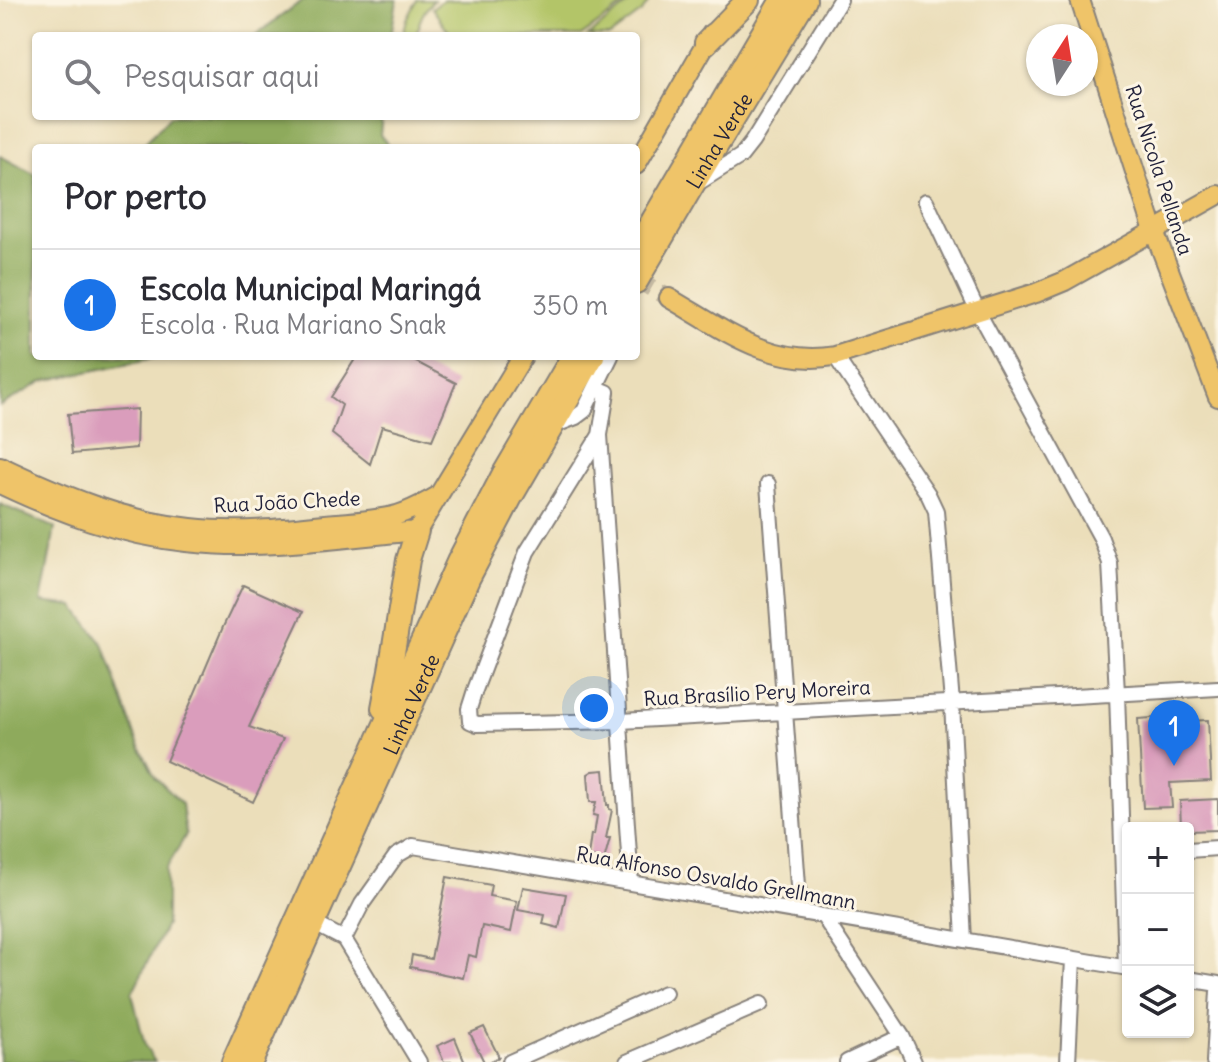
<!DOCTYPE html>
<html lang="pt">
<meta charset="utf-8">
<style>
body{margin:0;font-family:Delius,sans-serif;background:#f2f2f3;color:#2b2b33}
.controls{position:absolute;right:24px;bottom:24px;display:grid;overflow:hidden;border-radius:8px;box-shadow:0 2px 6px #0004}
.controls button{width:72px;height:72px;display:grid;place-items:center;padding:0;border:0;border-bottom:2px solid #e1e1e2;background:#fff;color:#2b2b33;font:40px sans-serif}
.compass{position:absolute;left:1026px;top:24px;width:72px;height:72px;border-radius:50%;background:#fff;box-shadow:0 2px 6px #0004;rotate:12deg}
.you{position:absolute;left:594px;top:708px;width:28px;height:28px;margin:-20px;border:6px solid #fff;border-radius:50%;background:#1a73e8;box-shadow:0 0 0 12px #1a73e833}
.badge{display:grid;place-items:center;width:52px;height:52px;border-radius:50%;background:#1a73e8;color:#fff;font-size:26px;font-weight:700}
.pin{position:absolute;translate:-50% -66px;filter:drop-shadow(0 2px 4px #0008)}
.pin::after{content:'';position:absolute;top:42px;width:28px;height:24px;background:inherit;clip-path:polygon(0 0,100% 0,50% 100%)}
.list{margin:0;padding:0;list-style:none}
h2{display:flex;justify-content:space-between;align-items:center;height:104px;margin:0;padding:0 32px;font-size:34px}
h2 small{font-size:26px;font-weight:400;color:#7c7c81}
.list li{display:grid;grid-template-columns:52px 1fr auto;gap:24px;align-items:center;box-sizing:border-box;height:112px;padding:0 32px;border-top:2px solid #e1e1e2}
.list b{display:block;font-size:30px;white-space:nowrap}
.list p{margin:0;font-size:26px;white-space:nowrap;color:#7c7c81}
.list em{font-size:26px;font-style:normal;color:#7c7c81}
.icon{flex:none;width:44px;height:44px;fill:none;stroke:currentColor;stroke-width:2;stroke-linecap:round;stroke-linejoin:round}
.map{position:relative;flex:none;width:1218px;height:1062px;overflow:hidden}
.search{position:absolute;background:#fff;box-shadow:0 2px 6px #0004;left:32px;top:32px;width:608px;height:88px;display:flex;align-items:center;gap:20px;box-sizing:border-box;padding:0 28px;border-radius:8px;color:#7c7c81;font-size:30px}
.panel{position:absolute;background:#fff;box-shadow:0 2px 6px #0004;left:32px;top:144px;width:608px;height:216px;border-radius:8px}
.map>svg:first-child{display:block}
.green{fill:#b3c568;stroke:#6a7452;stroke-width:2}
.forest{fill:#8eaa5c;stroke:#58664c;stroke-width:2}
.building{fill:#da9dbc}
.lines{fill:none;stroke-linecap:round;stroke-linejoin:round}
.major-tunnel{stroke:#c3b8a1;stroke-width:18;stroke-dasharray:18 9;stroke-linecap:butt}
.minor-casing{stroke:#86807a;stroke-width:18}
.major-casing{stroke:#86807a;stroke-width:22}
.highway-casing{stroke:#86807a;stroke-width:26}
.minor{stroke:#fff;stroke-width:14}
.major{stroke:#efc469;stroke-width:18}
.highway{stroke:#efc469;stroke-width:22}
.labels{text-anchor:middle;stroke-width:6;stroke-linejoin:round;paint-order:stroke}
.street-label{font-size:20px;fill:#22223b;stroke:#fcf5e5}
</style>
<div class="map">
<svg width="1218" height="1062" viewBox="0 0 1218 1062">
<rect width="100%" height="100%" fill="#fcf5e5"/>
<filter id="ink" filterUnits="userSpaceOnUse"><feTurbulence type="fractalNoise" baseFrequency=".0125" numOctaves="2"/><feDisplacementMap in="SourceGraphic" scale="16" xChannelSelector="R" yChannelSelector="G"/><feConvolveMatrix kernelMatrix="1 2 1 2 8 2 1 2 1" color-interpolation-filters="sRGB"/></filter>
<filter id="wash" filterUnits="userSpaceOnUse"><feTurbulence type="fractalNoise" baseFrequency=".006" numOctaves="4" result="noise"/><feDisplacementMap in="SourceGraphic" scale="32" xChannelSelector="R" yChannelSelector="G"/><feGaussianBlur stdDeviation="1.8" result="paint"/><feColorMatrix in="noise" values="0 0 0 0 0 0 0 0 0 0 0 0 0 0 0 0 0 1.4 0 .05"/><feComposite in="paint" operator="in"/></filter>
<g filter="url(#wash)">
<rect width="100%" height="100%" fill="#ebdeba"/>
<path class="green" d="M417,0H434C424,9 418,23 416,36H403L407,20Z
M443,0H631L581,36H452L432,8Z
M634,0H650L642,12L610,36H588Z"/>
<path class="forest" d="M303,0H397L391,36H254Z
M170,116H382L380,135L391,148H140Z
M0,156L36,175V356H163L44,381L0,406Z
M0,504L55,528L41,602L74,606L103,644L137,741L155,777L182,804L186,835L166,869V925L132,993L145,1046L155,1062H0Z"/>
<g id="blocks">
<path class="building" d="M357,356H405L456,383L432,440L382,426L370,464L332,434L342,405L331,397Z
M137,409L136,448L72,454L68,414Z
M243,585L303,612L249,727L283,739L253,802L166,761L223,627Z
M1166,717V722L1208,720L1211,781L1170,783L1172,807L1143,808L1138,719Z
M604,770L607,805H609V809L612,810L606,838H610L604,860L588,856L591,834L594,835L597,816L593,815L596,802H590L588,774L593,771Z
M1218,799V830L1188,831V828H1181L1180,801Z
M447,877L491,885L489,896L517,901L511,932L482,926L476,957L468,955L463,978L410,967L412,955L431,959Z
M523,887L566,894L559,928L543,924L545,915L518,910Z
M484,1027L499,1057L489,1062H484L470,1033Z
M455,1038L465,1062H444L437,1046Z"/>
</g>
</g>
<g filter="url(#ink)">
<use href="#blocks" fill-opacity="0" stroke="#86807a" stroke-width="2"/>
<g class="lines">
<path class="major-tunnel" d="M636,279L669,298"/>
<defs>
<path id="minor" d="M698,183L741,156L752,142L840,0
M926,201L978,312L1101,538L1110,563L1117,693L1126,968
M835,356L928,494L936,511L952,703L964,940
M597,388L607,392L600,435L631,883
M553,426L576,417L584,411L611,356
M600,435L527,552L475,690L469,709L470,721L477,724L621,721L1218,688
M768,484L800,912
M1188,850L1218,848
M823,916L902,1036L914,1062
M313,923L344,939L419,1062
M344,939L362,904L396,856L413,846L1128,968
M1188,979L1218,984
M510,1062L665,993
M627,1062L761,1004
M847,1062L902,1036
M1068,1062L1073,959
M1214,1062L1218,991"/>
<path id="major" d="M1080,0L1154,231L1218,397
M636,165L712,33
M669,298C723,329 770,367 835,356L1036,293L1065,281L1218,195
M0,466C61,495 123,521 191,528C235,533 280,529 325,524C349,522 374,521 397,515C411,511 423,504 436,497
M0,484C59,512 120,535 186,542C263,551 341,538 417,531L523,356"/>
<g id="highway">
<path d="M706,43L748,0"/>
<path d="M636,249L782,0"/>
<path id="s1" d="M636,282L691,188L805,0"/>
<path d="M383,708L391,665L408,560L417,531"/>
<path d="M233,1062L458,562L503,475L573,356"/>
<path id="s2" d="M251,1062L468,579L511,497L593,356"/>
</g>
</defs>
<use href="#minor" class="minor-casing"/>
<use href="#major" class="major-casing"/>
<use href="#highway" class="highway-casing"/>
<use href="#minor" class="minor"/>
<use href="#major" class="major"/>
<use href="#highway" class="highway"/>
</g>
</g>
<g class="labels">
<g class="street-label">
<text dy="7" stroke="none"><textPath href="#s1" startOffset="164">Linha Verde</textPath></text>
<text transform="translate(1159 170) rotate(72)" y="7">Rua Nicola Pellanda</text>
<text transform="translate(287 502) rotate(-3)" y="7">Rua João Chede</text>
<text transform="translate(757 693) rotate(-3)" y="7">Rua Brasílio Pery Moreira</text>
<text dy="7" stroke="none"><textPath href="#s2" startOffset="392">Linha Verde</textPath></text>
<text transform="translate(716 878) rotate(10)" y="7">Rua Alfonso Osvaldo Grellmann</text>
</g>
</g>
</svg>
<div class="controls">
<button>+</button>
<button>−</button>
<button><svg class="icon" aria-label="layers" viewBox="0 0 24 24"><path d="M12 4l9 5-9 5-9-5zM3 14l9 5 9-5"/></svg></button>
</div>
<svg class="compass" viewBox="-18 -18 36 36"><path d="M0-13l5 13h-10z" fill="#e53935"/><path d="M0 13l5-13h-10z" fill="#7c7c81"/></svg>
<div class="you"></div>
<div class="pin badge" style="left:1174px;top:766px">1</div>
<div class="search"><svg class="icon" aria-label="search" viewBox="0 0 24 24"><circle cx="10" cy="10" r="6"/><path d="M15 15l6 6"/></svg>Pesquisar aqui</div>
<section class="panel">
<h2>Por perto<small></small></h2>
<ul class="list">
<li><span class="badge">1</span><div><b>Escola Municipal Maringá</b><p>Escola · Rua Mariano Snak</p></div><em>350 m</em></li>
</ul>
</section>
</div>
